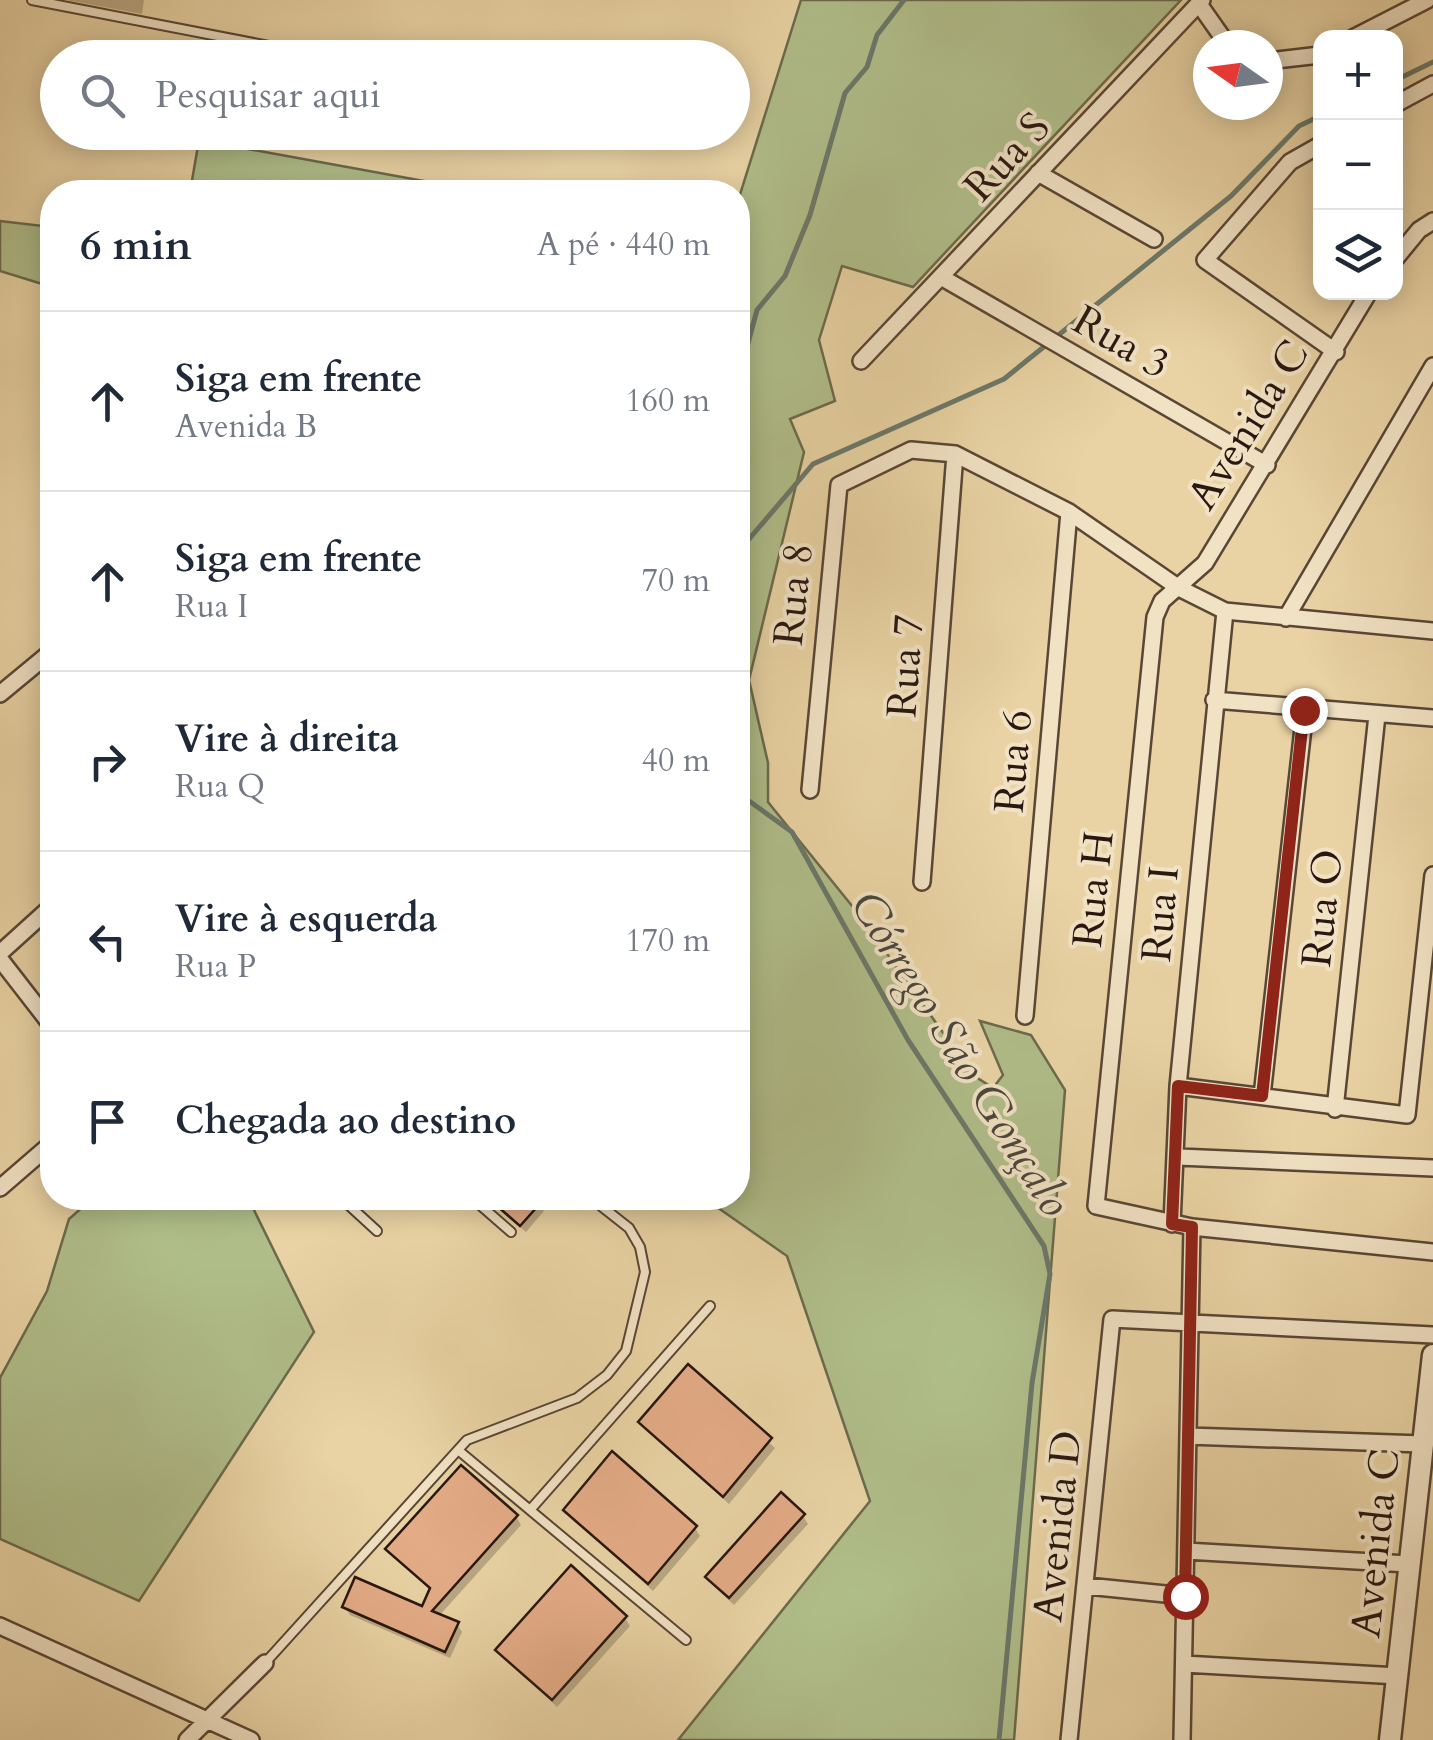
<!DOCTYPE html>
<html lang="pt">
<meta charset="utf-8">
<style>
body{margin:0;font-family:Cardo,serif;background:#f2f2f3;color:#1f2937}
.controls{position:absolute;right:30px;top:30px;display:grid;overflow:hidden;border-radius:20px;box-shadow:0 5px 25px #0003}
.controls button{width:90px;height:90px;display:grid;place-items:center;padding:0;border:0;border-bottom:2px solid #e0e1e3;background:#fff;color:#1f2937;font:50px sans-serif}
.compass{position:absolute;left:1193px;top:30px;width:90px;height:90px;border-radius:50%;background:#fff;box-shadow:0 5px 25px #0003;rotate:284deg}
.stop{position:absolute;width:30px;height:30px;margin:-22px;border:8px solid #8f2418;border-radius:50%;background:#fff}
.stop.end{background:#8f2418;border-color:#fff;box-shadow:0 2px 10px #0008}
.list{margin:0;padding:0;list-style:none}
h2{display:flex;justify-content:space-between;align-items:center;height:130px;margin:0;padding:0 40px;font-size:42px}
h2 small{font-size:32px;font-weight:400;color:#747a83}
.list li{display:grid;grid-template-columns:65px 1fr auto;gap:30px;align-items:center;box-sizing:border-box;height:180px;padding:0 40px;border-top:2px solid #e0e1e3}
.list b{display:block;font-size:38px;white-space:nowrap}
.list p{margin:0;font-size:32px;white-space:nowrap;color:#747a83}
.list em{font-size:32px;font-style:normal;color:#747a83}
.icon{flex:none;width:55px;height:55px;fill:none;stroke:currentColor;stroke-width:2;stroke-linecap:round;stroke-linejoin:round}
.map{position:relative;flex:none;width:1433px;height:1740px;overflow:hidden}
.search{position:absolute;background:#fff;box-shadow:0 5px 25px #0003;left:40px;top:40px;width:710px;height:110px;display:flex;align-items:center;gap:25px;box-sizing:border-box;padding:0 35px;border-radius:55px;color:#747a83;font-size:38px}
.panel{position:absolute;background:#fff;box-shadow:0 5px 25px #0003;left:40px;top:180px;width:710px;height:1030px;border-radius:40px}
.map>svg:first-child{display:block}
.green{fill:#b0be8a;stroke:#6c6a4d;stroke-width:2.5}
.shadow{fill:#0003}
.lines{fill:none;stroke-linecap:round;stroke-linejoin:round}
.stream{stroke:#6b786a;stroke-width:5}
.building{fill:#e4ac87;stroke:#291710;stroke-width:2.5}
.service-casing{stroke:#594635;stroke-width:12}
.minor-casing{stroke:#594635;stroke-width:20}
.tertiary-casing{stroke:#594635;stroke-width:25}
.service{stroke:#f1e2c4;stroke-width:8}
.minor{stroke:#f1e2c4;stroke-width:15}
.tertiary{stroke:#f1e2c4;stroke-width:20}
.route{stroke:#8f2418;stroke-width:12}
.labels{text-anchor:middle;stroke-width:8;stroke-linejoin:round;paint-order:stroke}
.street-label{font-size:42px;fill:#291710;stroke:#f1e2c4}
.water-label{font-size:45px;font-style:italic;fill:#4a473d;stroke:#f1e2c4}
</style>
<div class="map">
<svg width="1433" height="1740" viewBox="0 0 1433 1740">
<rect width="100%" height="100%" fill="#e9d3a4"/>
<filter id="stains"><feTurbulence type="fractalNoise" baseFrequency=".002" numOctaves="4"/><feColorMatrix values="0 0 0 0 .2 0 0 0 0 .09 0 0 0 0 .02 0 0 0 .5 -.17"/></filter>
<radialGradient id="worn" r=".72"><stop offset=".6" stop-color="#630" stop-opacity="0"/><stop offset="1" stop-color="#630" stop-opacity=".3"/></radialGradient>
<path class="green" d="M801,0H1181L913,287L842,266L819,340L835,401L790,419L804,452L749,680L768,763V802L861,917L973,1075L993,1088L1003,1075L980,1021L1031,1035L1065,1090L1014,1740H678L870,1501L787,1256L704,1198H738V201Z
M199,140L484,192H190Z
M0,221L52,227V287L0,271Z
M93,1198H248L314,1332L139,1601L0,1539V1378L47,1291L69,1219Z"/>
<path class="shadow" d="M66,0H144L142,14Z
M486,1198H533L544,1211L526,1232Z
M688,1367L775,1448L729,1504L641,1422Z
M566,1510L695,1528L700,1536L653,1591Z
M516,1516L521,1525L439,1616L457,1624L462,1632L450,1658L350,1615L345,1607L423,1610L431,1591L388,1549Z
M803,1516L808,1524L734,1605L713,1585L708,1577Z
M625,1618L630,1626L557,1707L498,1650Z"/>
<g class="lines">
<path class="stream" d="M1396,80L1433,62
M738,380L757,310L785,276L810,215L845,93L867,67L877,35L904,0
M738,552L813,464L1004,379L1231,196L1299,126L1320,116
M738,793L792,832L908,1040L1044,1246L1050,1274L1032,1383L999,1740"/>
</g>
<path class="building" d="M488,1198H545L520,1226Z
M688,1364L772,1438L723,1497L638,1422Z
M612,1451L697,1526L648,1584L563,1510Z
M461,1465L518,1515L432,1611L459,1622L445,1652L342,1607L355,1577L422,1606L430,1588L385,1549Z
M781,1492L805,1514L729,1598L705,1577Z
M571,1565L627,1616L552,1700L495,1650Z"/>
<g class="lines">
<defs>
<path id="service" d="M32,0L331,58
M341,1198L377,1231
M472,1198L511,1232
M458,1450L686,1640
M530,1510L710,1306
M265,1663L467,1440L577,1398L607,1375L626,1351L645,1272L640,1247L629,1228L591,1198"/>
<path id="minor" d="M1199,4L1225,41L1233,45
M1353,38L1427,0
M1268,61L1320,55
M1396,104L1433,84
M1320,145L1290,162L1205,260L1336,352
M1038,173L1154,239
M1396,258L1419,230L1433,221
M941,277L1267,465
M1369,292L1205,563L1162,601L1155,617L1096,1206L1192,1227L1433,1252
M861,361L1202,0
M1286,618L1433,366
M0,694L52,651
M1214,700L1433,718
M810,790L839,485L911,450L955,454L1069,512L1179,588L1225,611L1433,631
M922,882L955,454
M0,953L52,906
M0,959L52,1026
M1025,1016L1069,512
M1178,1086L1407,1115L1433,875
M1262,1096L1305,710
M1335,1109L1377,715
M1179,1157L1433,1168
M0,1188L52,1143
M1172,1224L1178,1086L1225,611
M1188,1436L1422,1444
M1186,1551L1408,1564
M1087,1586L1185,1596
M0,1626L251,1740
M1184,1664L1398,1676
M187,1740L265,1663
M1069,1740L1112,1319L1433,1335
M1182,1740L1192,1227"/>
<path id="tertiary" d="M1390,1740L1433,1355"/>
</defs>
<use href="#service" class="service-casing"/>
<use href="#minor" class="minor-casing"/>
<use href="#tertiary" class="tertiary-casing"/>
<use href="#service" class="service"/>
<use href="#minor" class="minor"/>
<use href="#tertiary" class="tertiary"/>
</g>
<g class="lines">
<path class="route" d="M1185,1596L1192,1227L1172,1224L1178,1086L1262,1096L1304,710"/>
</g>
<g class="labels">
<g class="street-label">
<text transform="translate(1006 156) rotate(-47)" y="15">Rua S</text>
<text transform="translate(1122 341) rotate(30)" y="15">Rua 3</text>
<text transform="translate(1247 424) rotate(-58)" y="15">Avenida C</text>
<text transform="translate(792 594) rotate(-84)" y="15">Rua 8</text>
<text transform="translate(904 666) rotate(-86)" y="15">Rua 7</text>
<text transform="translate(1012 761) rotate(-85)" y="15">Rua 6</text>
<text transform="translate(1092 889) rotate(-84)" y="15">Rua H</text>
<text transform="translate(1321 908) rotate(-84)" y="15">Rua O</text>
<text transform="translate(1159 914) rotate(-85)" y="15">Rua I</text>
<text transform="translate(1056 1526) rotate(-84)" y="15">Avenida D</text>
<text transform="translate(1374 1543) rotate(-84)" y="15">Avenida C</text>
</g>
<g class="water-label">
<text transform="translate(962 1053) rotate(58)" y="16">Córrego São Gonçalo</text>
</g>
</g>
<rect width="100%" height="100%" filter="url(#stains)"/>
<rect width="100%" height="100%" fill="url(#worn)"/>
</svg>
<div class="controls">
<button>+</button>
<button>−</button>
<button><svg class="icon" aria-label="layers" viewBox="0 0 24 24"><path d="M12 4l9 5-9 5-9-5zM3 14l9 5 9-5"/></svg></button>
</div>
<svg class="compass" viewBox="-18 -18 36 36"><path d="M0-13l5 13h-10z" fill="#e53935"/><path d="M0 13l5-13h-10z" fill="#747a83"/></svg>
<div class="stop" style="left:1185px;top:1596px"></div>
<div class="stop end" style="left:1304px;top:710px"></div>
<div class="search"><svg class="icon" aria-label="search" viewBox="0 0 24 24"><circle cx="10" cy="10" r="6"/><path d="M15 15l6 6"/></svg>Pesquisar aqui</div>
<section class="panel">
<h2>6 min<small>A pé · 440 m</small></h2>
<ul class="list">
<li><svg class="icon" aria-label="ahead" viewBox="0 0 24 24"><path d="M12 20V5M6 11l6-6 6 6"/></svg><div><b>Siga em frente</b><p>Avenida B</p></div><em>160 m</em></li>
<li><svg class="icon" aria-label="ahead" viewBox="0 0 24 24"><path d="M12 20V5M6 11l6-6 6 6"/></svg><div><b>Siga em frente</b><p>Rua I</p></div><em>70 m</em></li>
<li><svg class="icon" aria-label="right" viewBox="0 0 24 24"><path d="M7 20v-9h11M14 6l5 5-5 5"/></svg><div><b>Vire à direita</b><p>Rua Q</p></div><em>40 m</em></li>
<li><svg class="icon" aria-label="left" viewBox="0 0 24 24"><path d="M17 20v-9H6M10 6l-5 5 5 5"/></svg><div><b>Vire à esquerda</b><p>Rua P</p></div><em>170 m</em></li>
<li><svg class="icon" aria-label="arrive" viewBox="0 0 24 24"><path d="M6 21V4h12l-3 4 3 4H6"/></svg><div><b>Chegada ao destino</b></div></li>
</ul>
</section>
</div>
